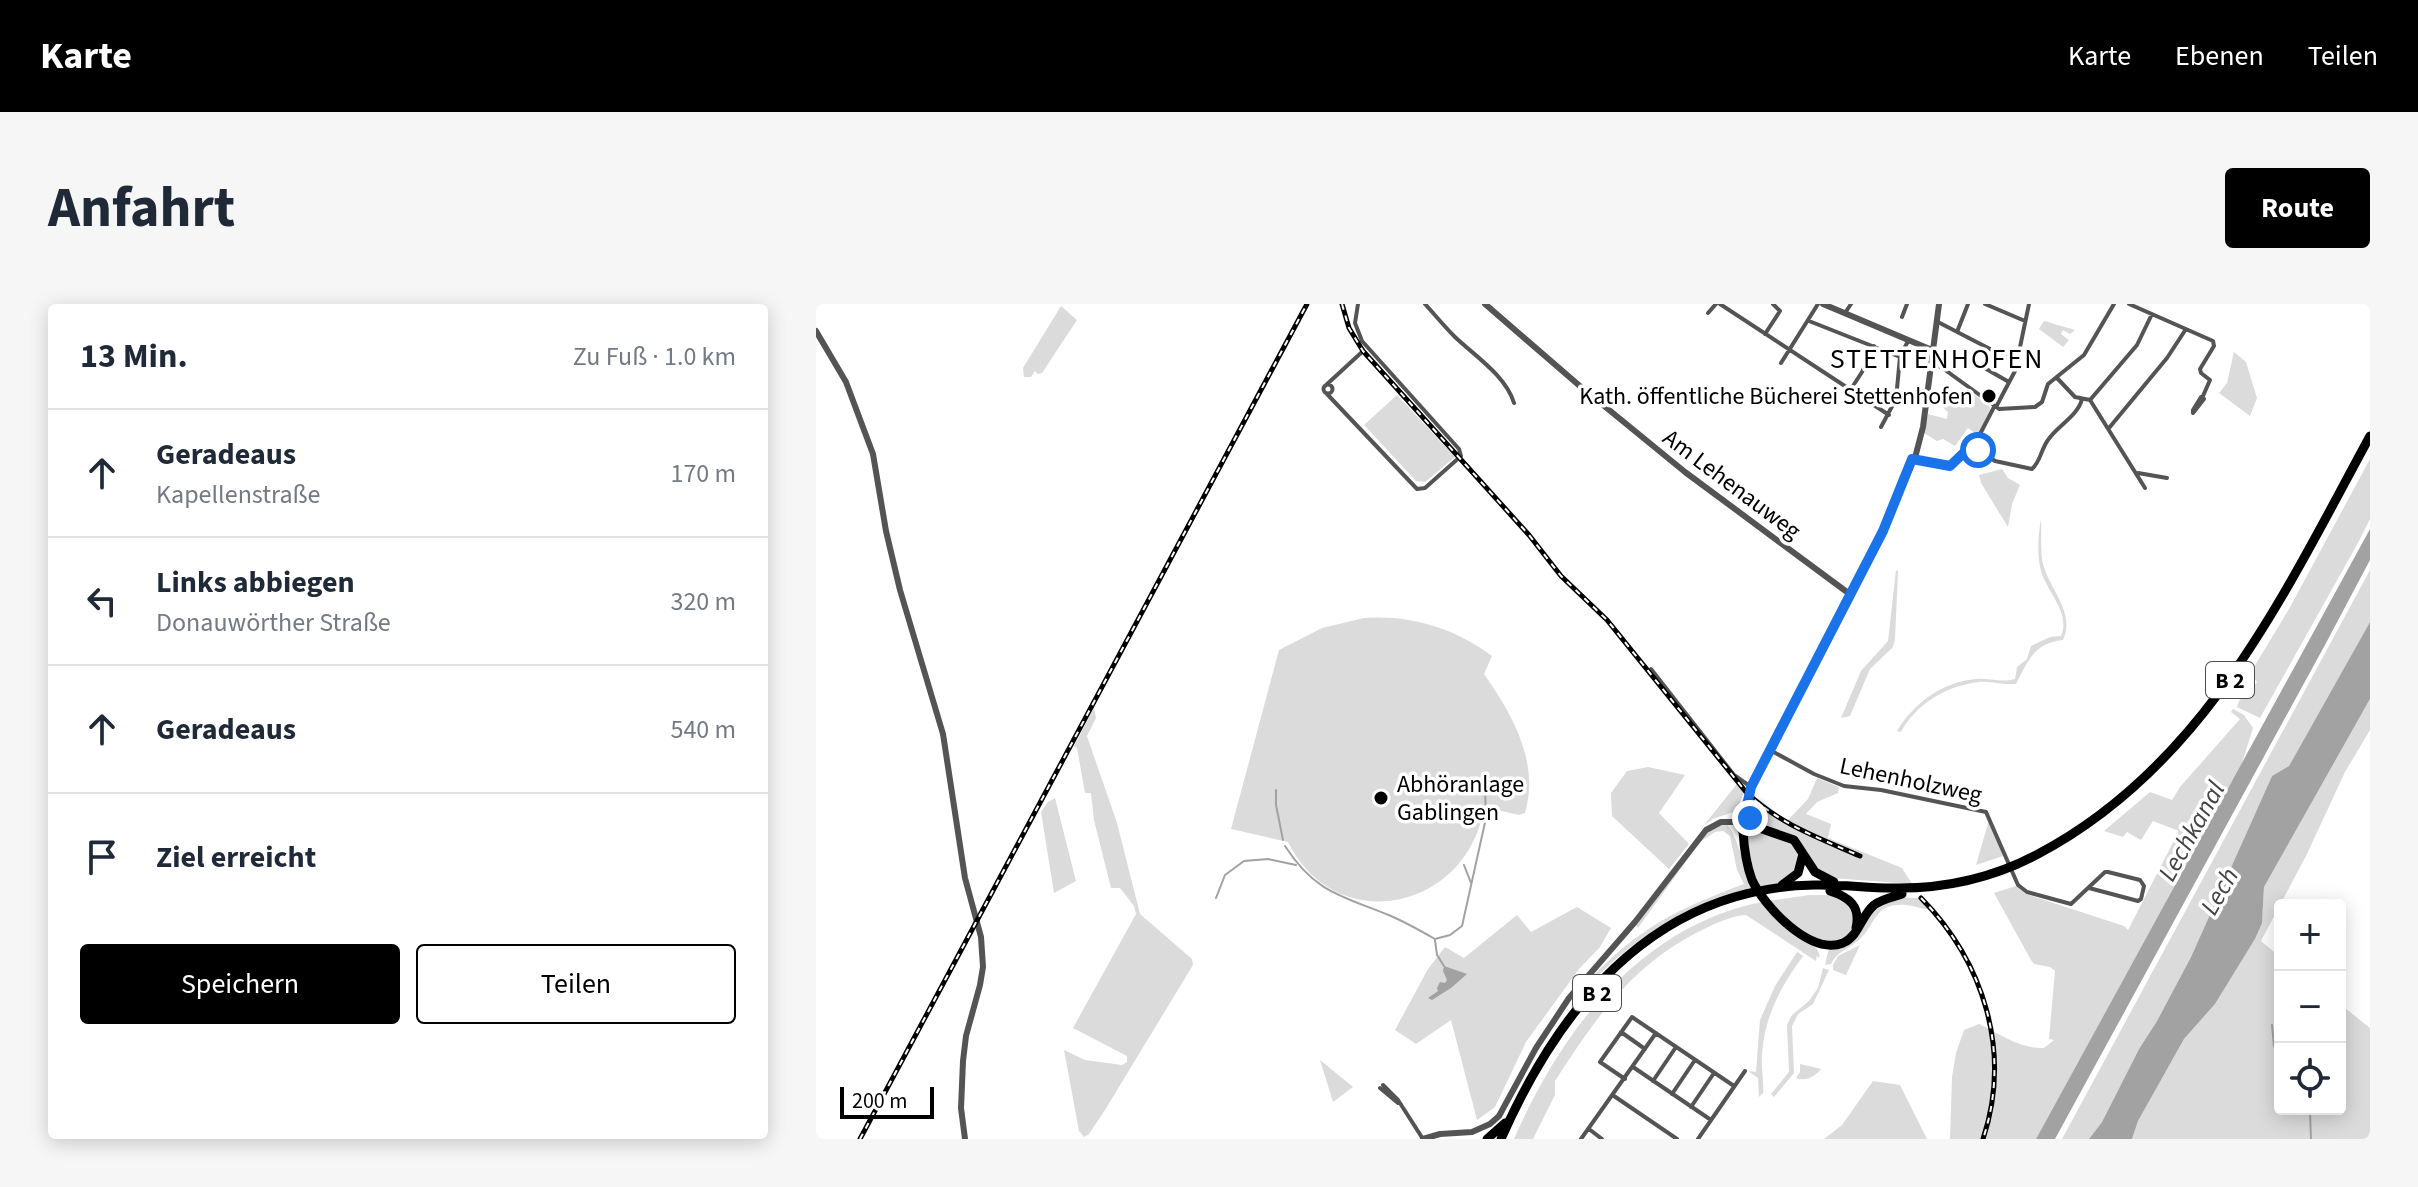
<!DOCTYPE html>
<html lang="de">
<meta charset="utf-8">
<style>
body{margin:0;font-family:"Source Sans 3",sans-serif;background:#f6f6f7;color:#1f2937}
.controls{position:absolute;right:24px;bottom:24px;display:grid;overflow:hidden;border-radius:8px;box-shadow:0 4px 20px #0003}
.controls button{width:72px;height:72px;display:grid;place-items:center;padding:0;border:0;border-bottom:2px solid #e0e1e3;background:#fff;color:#1f2937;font:40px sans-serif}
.scale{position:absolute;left:24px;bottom:20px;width:94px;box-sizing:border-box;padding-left:8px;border:4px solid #000;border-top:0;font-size:22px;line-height:28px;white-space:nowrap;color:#000;-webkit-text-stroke:6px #fff;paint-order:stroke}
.stop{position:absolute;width:24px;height:24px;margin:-18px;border:6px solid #1a73e8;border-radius:50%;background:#fff}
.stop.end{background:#1a73e8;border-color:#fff;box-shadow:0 2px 8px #0008}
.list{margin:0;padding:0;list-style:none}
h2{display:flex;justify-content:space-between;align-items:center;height:104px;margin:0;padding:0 32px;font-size:34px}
h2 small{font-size:26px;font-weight:400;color:#747a83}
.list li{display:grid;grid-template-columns:52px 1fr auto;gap:24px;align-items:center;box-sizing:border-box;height:128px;padding:0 32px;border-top:2px solid #e0e1e3}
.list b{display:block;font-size:30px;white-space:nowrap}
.list p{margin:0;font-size:26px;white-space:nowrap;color:#747a83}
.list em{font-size:26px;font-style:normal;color:#747a83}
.actions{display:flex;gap:16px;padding:24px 32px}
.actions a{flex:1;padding:18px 0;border:2px solid #000;border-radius:8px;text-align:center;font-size:28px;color:#000}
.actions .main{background:#000;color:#fff}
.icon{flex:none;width:44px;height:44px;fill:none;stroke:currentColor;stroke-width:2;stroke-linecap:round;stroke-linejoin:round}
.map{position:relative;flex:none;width:1554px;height:835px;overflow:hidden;border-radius:8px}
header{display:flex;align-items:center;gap:48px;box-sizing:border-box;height:112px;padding:0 40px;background:#000;color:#fff}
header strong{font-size:38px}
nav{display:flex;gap:44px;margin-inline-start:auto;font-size:28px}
.intro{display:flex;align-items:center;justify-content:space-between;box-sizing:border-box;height:192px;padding:0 48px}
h1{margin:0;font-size:56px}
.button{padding:20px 36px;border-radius:8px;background:#000;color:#fff;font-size:28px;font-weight:700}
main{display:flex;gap:48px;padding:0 48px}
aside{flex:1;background:#fff;border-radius:8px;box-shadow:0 4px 20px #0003}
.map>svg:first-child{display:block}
.green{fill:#dbdbdb}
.water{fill:#a2a2a2}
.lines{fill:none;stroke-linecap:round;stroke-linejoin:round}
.stream{stroke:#a2a2a2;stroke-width:2}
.minor{stroke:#545454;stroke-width:4}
.tertiary{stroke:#545454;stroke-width:6}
.trunk{stroke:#000;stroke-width:9}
.rail-casing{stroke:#000;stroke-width:5}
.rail{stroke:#fff;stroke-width:2;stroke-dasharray:6;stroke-linecap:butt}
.route{stroke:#1a73e8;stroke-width:10}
.poi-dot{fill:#000;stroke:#fff;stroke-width:3}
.labels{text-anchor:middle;stroke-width:7;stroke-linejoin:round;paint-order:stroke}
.shield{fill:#fff;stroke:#4c4c4c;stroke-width:2}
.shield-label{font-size:22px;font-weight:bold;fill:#000}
.poi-label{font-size:24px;fill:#000;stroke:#fff;text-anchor:end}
.street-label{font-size:24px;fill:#000;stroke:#fff}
.water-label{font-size:26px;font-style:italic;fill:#434343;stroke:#fff}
.quarter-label{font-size:28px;letter-spacing:2px;fill:#000;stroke:#fff}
</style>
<header>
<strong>Karte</strong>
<nav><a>Karte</a><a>Ebenen</a><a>Teilen</a></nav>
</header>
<div class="intro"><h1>Anfahrt</h1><a class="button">Route</a></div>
<main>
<aside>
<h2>13 Min.<small>Zu Fuß · 1.0 km</small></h2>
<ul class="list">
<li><svg class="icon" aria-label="ahead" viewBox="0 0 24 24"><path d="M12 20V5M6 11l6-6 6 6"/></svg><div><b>Geradeaus</b><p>Kapellenstraße</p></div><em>170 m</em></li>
<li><svg class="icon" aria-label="left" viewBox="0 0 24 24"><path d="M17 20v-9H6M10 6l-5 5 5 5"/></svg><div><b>Links abbiegen</b><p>Donauwörther Straße</p></div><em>320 m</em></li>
<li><svg class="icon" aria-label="ahead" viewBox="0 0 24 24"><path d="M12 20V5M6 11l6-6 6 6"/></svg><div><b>Geradeaus</b></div><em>540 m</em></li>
<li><svg class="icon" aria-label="arrive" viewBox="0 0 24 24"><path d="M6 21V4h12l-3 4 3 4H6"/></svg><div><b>Ziel erreicht</b></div></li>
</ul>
<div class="actions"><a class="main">Speichern</a><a>Teilen</a></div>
</aside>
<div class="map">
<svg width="1554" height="835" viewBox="0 0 1554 835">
<rect width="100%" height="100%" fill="#fff"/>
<path class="green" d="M245,2L261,16L226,69L222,70L219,67L215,73H208L207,64Z
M1228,17L1259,26L1254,30L1247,26L1245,30L1253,36L1247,43L1223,25Z
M1418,48L1430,58L1441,94L1434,112L1403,89L1411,79Z
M1139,87L1151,95L1156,89L1173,101L1174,105L1162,131L1152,124L1139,142L1127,135L1121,137L1108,129L1112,110L1131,115L1132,108L1126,103L1129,90L1137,91Z
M581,91L639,153L609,178L600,177L548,121Z
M1554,155V215L1542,239L1444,414L1421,403L1423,397L1441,378L1435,370L1438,363L1473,305Z
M1186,165L1192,174L1204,181L1196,200L1192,223L1165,179L1163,171Z
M1225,215C1226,231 1223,251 1229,266C1237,289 1259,311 1247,336C1218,339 1212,357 1200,380C1187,381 1174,377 1162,378C1130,382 1100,400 1085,428L1081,427C1098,399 1126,378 1160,375C1173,374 1185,379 1199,375L1201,363L1211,355L1215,342L1234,333L1245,332C1255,309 1231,288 1225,267C1221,253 1222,230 1225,215Z
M1066,259L1082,267L1079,335L1077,343L1054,365L1034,412L1025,414L1045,367L1072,337L1080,266Z
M1554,266V318L1473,462L1456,472L1375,653L1341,717L1323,745L1286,818L1273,835H1246Z
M548,314C595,311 638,324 676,352L668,370C696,410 724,458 709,509L703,511L668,503C652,606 520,635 472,538L415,525L463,346L506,324Z
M1554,395V426L1529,468L1490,552L1445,637L1464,653V805H1524V700L1554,724V835H1316L1322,817L1368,735L1399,700L1439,635L1446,618L1448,583Z
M278,404L280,414L271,432L301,519L324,610L376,655L377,661L289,806L273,830L268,833L263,827L248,746L269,756L306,761L311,758V752L257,724L320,610L318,602L304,584H295L278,516L275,489H269L261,444L258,442Z
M1417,405L1428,411L1437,424L1426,459L1220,835H1134L1136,773L1140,749L1148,726L1163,720C1184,730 1204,745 1228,744L1238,736L1233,735L1239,667L1234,663L1218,660L1215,656L1178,589L1200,582L1210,590L1308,622L1312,626L1363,527L1337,517L1325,536L1311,528L1307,533L1288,527L1334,488L1356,496L1364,483L1424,415L1415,408Z
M832,463L869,471L843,509L873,540L853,565L796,512L795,489L811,467Z
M1001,474L1023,483L1022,489L1001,498L990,510L1015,520L1012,534L1086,564L1096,580L1016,574L1005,568L964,527L938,516L933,500L935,490L971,517L992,495Z
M921,480L928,488L920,507L897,515L888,521Z
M239,494L260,577L238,589L225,508L232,498Z
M1173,516L1187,552L1160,561Z
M901,521H912C924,539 927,563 937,583C872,601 821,631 775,679L772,677C824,623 859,606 928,580L921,566L914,532L907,527L899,528L884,538L822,624L820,621L891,528Z
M936,526L972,535L984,549L983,564L965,579L943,583L935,566L931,533Z
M994,591H1017L1038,604L1037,627C1007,654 973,617 952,597Z
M1081,594H1104L1115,605C1107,606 1100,602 1091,601C1058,598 1061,619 1043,636C1033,645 1021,647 1015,660L1009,661L1013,644L1022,643L1056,605Z
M946,598L1001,645L1004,652L1002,654L1001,651L1000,657L930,611C915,612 903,618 890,624C818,658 780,713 739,777V791L717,835H698C745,727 824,622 946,598Z
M761,603L795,624L784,643L763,665L710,738L679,803L661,816L635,716L600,740L579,726L612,665L629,643L648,654L701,611L715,628Z
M1044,641L1030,671L1017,666V661L1022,652Z
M981,648L987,652C965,682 948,713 946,751C945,764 948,776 947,789L943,793L942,774L932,767L940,768L944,716L959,682Z
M1007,664L1013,666L997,700L982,710L976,722L978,769L958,793L955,790L973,768L971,721L976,711L993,697L1002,684Z
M504,756L537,783L517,798Z
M984,760L1005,765C1000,772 989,778 980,774L984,768Z
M1057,777L1084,781L1111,835H1008L1026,821Z"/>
<path class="water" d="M1554,225V256L1510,339L1239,835H1220Z
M1554,318V395L1448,583L1446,619L1439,635L1399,700L1368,735L1322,817L1316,835H1273L1286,818L1323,745L1341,717L1375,653L1456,472L1473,462Z
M628,662L651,670L635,684L616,696L612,694L622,687L621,684L624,678L629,679L631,676L627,667Z"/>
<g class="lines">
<path class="stream" d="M460,486V501L467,536
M469,542C500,590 527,592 575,612C591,619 605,627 619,635L634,631L646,622L670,514L669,484
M648,561L655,579
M400,594L409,571L428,557L452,555L480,561
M619,636L621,651L628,662
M1456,721L1458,742L1464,754
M1494,807L1495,835"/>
<path class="minor" d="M609,0C619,11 629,23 639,33C659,52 690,72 698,99
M904,0L1073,111
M1169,0L1209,17
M1313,0L1397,37L1398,42L1384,65L1385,69L1394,76L1387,92
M892,9L900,0
M1029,9L1035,0
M1086,13L1091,0
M993,17L1084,53
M1122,18L1201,59
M1141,28L1152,0
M949,30L964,7L957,0
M965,59L1002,0
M1115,60L1125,63L1183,105L1219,103L1226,98L1232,80L1268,51L1298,0
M1165,62L1193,78
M1241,74L1259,93L1274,96L1329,184
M507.5 85a4.5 4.5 0 1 1 9 0a4.5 4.5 0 1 1-9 0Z
M509,82L546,48
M1035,85L1046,68L1058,42
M511,90L601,185L609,184L645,152L643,145L546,37L539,19L542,0
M1385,93L1388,95L1377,109V106Z
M1274,96L1321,41L1336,10
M1180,103L1199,67L1213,0
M1065,123L1080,95L1084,53L1092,37
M1293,124L1351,54L1370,25
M1156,141L1179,157L1216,165C1225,157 1225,145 1232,136C1241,122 1262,112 1266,95
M1099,156L1134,162L1162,134L1178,103
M1322,169L1351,174
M835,365L918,471L935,483
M954,446L998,470L1028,482L1065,486L1170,508L1202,581L1211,588L1255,600L1289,568H1292L1324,576L1328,582L1325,595L1322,597L1273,584
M805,728L829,745
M817,763L895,816
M809,775L784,758L816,713L918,782
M837,777L860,743
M567,781L582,796L607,835
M564,784L582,799
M856,790L879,756
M798,792L861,835
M875,803L898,769
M773,825L786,835
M765,835L840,729
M882,835L929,767"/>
<path class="tertiary" d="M669,0L765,83L869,168L1035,291
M1007,0L1116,46
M0,27L30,78L57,150L70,227L84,286L127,430L149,574L165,633L167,663L164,681L150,732L147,757L145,804L149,835
M919,518L925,527L935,523V515L929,511L935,483L1067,227L1100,150L1107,123L1123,0
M607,835L624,830L656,828L674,820L683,812L720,744L753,694L819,618L890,526L905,518H919"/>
<path class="trunk" d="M935,521L978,536L999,568L1018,578
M927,527C928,544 930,560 936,576C948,602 994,652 1027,639C1043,632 1045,612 1058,601C1066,595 1077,593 1086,590
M966,581L982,569L987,550
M1014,587C1033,593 1045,602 1040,624
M671,835L689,819
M685,835C744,701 839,584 998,581C1024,580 1050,584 1076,584C1126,585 1177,574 1222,550C1389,462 1468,290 1554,132"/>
<defs>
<path id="rail" d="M526,0L533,24L547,47L713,231L745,272L791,316L930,488C963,520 1003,534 1044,552
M1105,594C1168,658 1196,748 1167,835
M44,835L491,0"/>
</defs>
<use href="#rail" class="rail-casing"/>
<use href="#rail" class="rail"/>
</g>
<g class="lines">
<path class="route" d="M934,514L929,511L935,483L1067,227L1096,155L1134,162L1156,141L1162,146"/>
</g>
<g class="poi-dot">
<circle cx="1173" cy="92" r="8"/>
<circle cx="565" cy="494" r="8"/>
</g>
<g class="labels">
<g class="shield">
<rect x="1390" y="358" width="48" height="36" rx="6"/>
<rect x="757" y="671" width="48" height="36" rx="6"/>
</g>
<g class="shield-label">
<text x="1414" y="384">B 2</text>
<text x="781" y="697">B 2</text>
</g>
<g class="poi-label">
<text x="1157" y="100">Kath. öffentliche Bücherei Stettenhofen</text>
<text x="581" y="488" text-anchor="start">Abhöranlage<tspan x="581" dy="28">Gablingen</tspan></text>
</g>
<g class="street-label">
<text transform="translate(916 180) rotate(37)" y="8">Am Lehenauweg</text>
<text transform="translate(1095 476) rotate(12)" y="8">Lehenholzweg</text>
</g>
<g class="water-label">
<text transform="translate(1375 527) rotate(-61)" y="9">Lechkanal</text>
<text transform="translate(1403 587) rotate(-60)" y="9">Lech</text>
</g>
<g class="quarter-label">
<text x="1121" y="64">STETTENHOFEN</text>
</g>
</g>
</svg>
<div class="controls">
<button>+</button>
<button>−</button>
<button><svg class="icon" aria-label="locate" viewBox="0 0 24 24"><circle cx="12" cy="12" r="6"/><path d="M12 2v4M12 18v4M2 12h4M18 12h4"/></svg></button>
</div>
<div class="scale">200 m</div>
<div class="stop" style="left:1162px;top:146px"></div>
<div class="stop end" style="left:934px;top:514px"></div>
</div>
</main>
